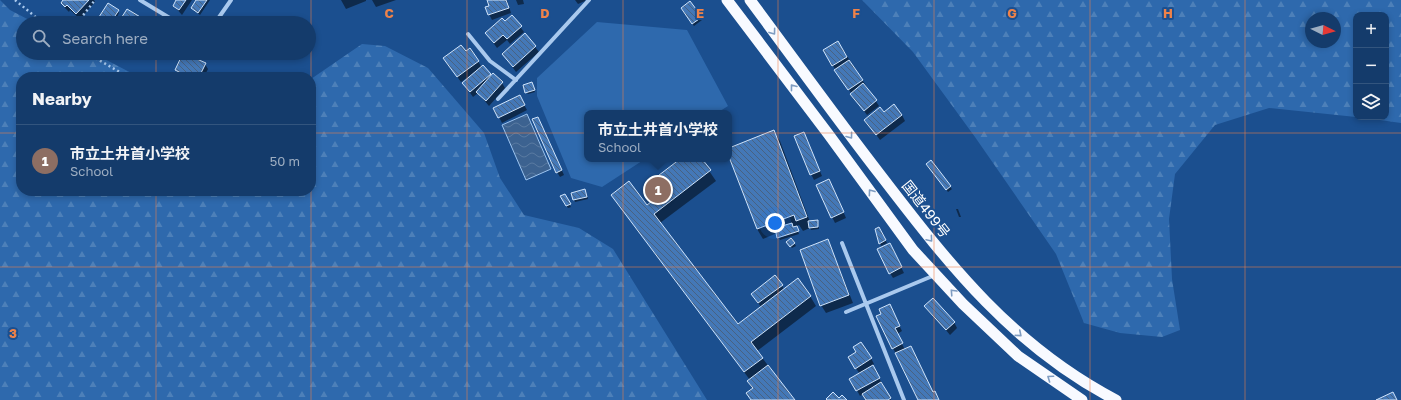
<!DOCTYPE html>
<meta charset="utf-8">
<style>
body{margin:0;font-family:"Golos Text","Noto Sans JP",sans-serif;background:#1d4271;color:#f1f3f6}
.controls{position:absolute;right:12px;top:12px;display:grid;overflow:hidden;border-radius:8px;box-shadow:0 2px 6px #0003}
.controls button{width:36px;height:36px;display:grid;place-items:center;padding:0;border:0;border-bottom:1px solid #33557e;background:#143b6b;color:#f1f3f6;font:20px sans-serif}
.compass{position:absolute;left:1305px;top:12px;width:36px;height:36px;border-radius:50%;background:#143b6b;box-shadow:0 2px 6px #0003;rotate:95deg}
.you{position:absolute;left:775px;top:223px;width:14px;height:14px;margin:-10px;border:3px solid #fff;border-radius:50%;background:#1a73e8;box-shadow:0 0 0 6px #1a73e833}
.badge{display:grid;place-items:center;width:26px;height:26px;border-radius:50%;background:#d6ab8b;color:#fff;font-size:13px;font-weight:700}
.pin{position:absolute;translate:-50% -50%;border:2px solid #fff;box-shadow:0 1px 4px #0006}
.popup{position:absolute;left:584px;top:110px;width:148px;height:52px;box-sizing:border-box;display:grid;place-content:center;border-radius:8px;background:#143b6b;filter:drop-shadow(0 1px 3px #0005);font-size:13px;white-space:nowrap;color:#9dadc1}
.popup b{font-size:15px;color:#f1f3f6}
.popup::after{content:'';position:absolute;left:50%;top:100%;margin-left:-8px;border:8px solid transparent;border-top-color:#143b6b}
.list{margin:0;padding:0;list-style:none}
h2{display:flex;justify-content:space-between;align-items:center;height:52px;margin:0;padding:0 16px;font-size:17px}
h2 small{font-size:13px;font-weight:400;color:#9dadc1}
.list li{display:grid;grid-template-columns:26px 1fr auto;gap:12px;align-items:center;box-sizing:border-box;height:72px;padding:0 16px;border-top:1px solid #33557e}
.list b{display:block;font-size:15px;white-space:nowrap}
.list p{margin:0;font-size:13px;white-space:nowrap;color:#9dadc1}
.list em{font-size:13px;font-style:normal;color:#9dadc1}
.icon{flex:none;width:22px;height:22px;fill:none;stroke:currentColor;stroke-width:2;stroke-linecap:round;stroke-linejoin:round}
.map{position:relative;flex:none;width:1401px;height:400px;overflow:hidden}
.search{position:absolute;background:#143b6b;box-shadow:0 2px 6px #0003;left:16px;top:16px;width:300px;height:44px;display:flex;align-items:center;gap:10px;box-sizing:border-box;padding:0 14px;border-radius:22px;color:#9dadc1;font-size:15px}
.panel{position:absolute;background:#143b6b;box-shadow:0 2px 6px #0003;left:16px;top:72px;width:300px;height:124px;border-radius:16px}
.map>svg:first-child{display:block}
.forest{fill:url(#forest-firs);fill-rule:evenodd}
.park{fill:#2e69ad}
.water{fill:url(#water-waves);stroke:#9cc4f0}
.shadow{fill:#0007}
.building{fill:url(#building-back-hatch);stroke:#cfe3fa}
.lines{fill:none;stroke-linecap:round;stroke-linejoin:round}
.path{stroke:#a9c9ee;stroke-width:2.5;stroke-dasharray:2 3;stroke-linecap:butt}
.minor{stroke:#a9c9ee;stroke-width:4}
.trunk{stroke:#f8faff;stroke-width:11}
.oneway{stroke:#7e9cc1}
.grid{fill:none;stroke:#ee8249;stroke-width:1;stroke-opacity:0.55}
.labels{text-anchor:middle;stroke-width:4;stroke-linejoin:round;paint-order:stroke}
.street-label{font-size:14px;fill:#fff;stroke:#1b4f8f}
.grid-label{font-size:13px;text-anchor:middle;font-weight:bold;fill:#ee8249;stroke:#1b4f8f;stroke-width:4;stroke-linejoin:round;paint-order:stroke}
</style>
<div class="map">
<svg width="1401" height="400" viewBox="0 0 1401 400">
<defs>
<pattern id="forest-firs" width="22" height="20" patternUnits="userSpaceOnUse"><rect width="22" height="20" fill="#2e69ad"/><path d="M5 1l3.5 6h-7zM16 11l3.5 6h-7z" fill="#4d80b9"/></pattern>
<pattern id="water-waves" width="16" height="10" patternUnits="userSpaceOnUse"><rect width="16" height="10" fill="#3c6290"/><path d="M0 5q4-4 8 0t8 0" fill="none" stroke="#597aa1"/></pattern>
<pattern id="building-back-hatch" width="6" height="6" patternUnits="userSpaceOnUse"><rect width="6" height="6" fill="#4478b7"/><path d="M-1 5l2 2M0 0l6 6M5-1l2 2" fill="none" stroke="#486282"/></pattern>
</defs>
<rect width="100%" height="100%" fill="#1b4f8f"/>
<path class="forest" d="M0,0L10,10L35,23H23V53H93L139,77H21V191H311V79L362,44L385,46L428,68L484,133L500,178L524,215L579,228L613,249L707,400H0Z
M862,0H1401V123L1359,117H1386V15H1356V117L1269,108L1215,125L1175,174L1169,219L1172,279L1180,330L1162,337L1120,333L1084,323L1056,254L975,137L913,52ZM1311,18H1335V42H1311Z"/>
<path class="park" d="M597,22L687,30L728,106L717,113H587V159H645L602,187L571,178L537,96V78Z"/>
<path class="water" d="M527,114L551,169L526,180L502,125Z"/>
<path class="shadow" d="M65,0H94L95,2L80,19L70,10L69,12L65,8L62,3Z
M177,0H192L182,15L174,6Z
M195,0H210L200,15L192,8L197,1Z
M341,0H366V1L346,9Z
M372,0H396L376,7Z
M488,0H507L511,13L492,20L489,14L490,7Z
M516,0H523L524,4L518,5Z
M575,0H585V1L578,4Z
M118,11L119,13L115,21L116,23H100L98,20Z
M683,11L701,17L702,20L694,26Z
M512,16L524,32L510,44L507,40L497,48L486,33Z
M141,19L143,23H119Z
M525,34L539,52L516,72L503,54Z
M838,42L879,106L867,115L839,76L824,50Z
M465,52L478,61L482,68L483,66L491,77L502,83L505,88L489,106L478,93L473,97L463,83L477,72L476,71L461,82L448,64Z
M184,53L205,64L208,69L204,77H183L179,75L176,70Z
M533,85L535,92L528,94L526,92Z
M522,101L527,110L502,123L499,117Z
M884,113L902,115L905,121L880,140L869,125Z
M540,123L564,175L560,177L557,172Z
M774,132L780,141L810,222L817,221L819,229L811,230L810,228L803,231L799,225L796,226L799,234L780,240L777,233L763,239L757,229L729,154V149Z
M804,133L822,176L814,180L811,174Z
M682,159H701L716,181L660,223L738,326L761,307L756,300L782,285L784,290L810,296L816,306L757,351L794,400H751L753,389L749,382L750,380L612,196L647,206L660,196L651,182Z
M931,162L950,187L952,189L948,192L929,166Z
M817,186H832L846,218L835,223Z
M585,190L588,199L575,202L572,193Z
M564,195L571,207L568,208L561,197Z
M956,209H958L961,217H959Z
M878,228L887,243L881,246L876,229Z
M828,240L853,303L826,313L821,305Z
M794,243L796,246L792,248L789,244Z
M892,249L904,273L893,278L890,273Z
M926,306L954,322L957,328L950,335Z
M892,311L902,331L897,334L905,350L911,347L933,393L939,400H919L893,348Z
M871,358L874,364L866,369L867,370L873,367L891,400H867L863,394L860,396L851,379L860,374L852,363Z"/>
<path class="building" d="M63,0H89L76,14L67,5L65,7L61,3Z
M176,0H186L179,10L173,6Z
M196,0H207L198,13L191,8Z
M487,0H506L509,8L488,15L485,7L489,6Z
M690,1L702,17L692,24L681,8Z
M108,3L119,10L113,19L116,21L114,23H101L97,20Z
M127,9L142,18L139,23H118Z
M512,15L522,26L507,39L503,35L494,43L485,33L502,18L505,21Z
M525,33L536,46L513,67L502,54Z
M838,41L847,57L832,66L823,50Z
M461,45L466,51L470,48L479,61L457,77L443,58Z
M183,53L206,63L199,77H189L175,70Z
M849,60L863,80L848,90L834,70Z
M483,65L491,74L470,92L462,83Z
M493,73L503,82L486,101L476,92Z
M532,82L535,90L525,93L523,85Z
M863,83L877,100L864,111L850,94Z
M520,95L525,105L498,118L493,108Z
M894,104L902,115L876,135L864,120L880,107L884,112Z
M538,117L562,170L556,173L532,119Z
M774,130L807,217L796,221L794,215L757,229L729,157V148Z
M804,132L820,171L810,175L794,136Z
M680,159H702L711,170L654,214L738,324L798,278L811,296L751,342L763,358L744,372L611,195L629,181L647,205L660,195L650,182Z
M931,160L951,186L946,190L926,164Z
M829,179L844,212L831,218L816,185Z
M585,189L587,197L573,200L571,193Z
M565,194L571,204L566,206L560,196Z
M818,220V227L809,228L808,221Z
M792,223L793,227L797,226L799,231L777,238L775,228Z
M879,227L886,240L879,244L875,229Z
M791,238L795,243L790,247L786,242Z
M828,239L849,295L820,306L800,250Z
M890,243L902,267L889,274L877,249Z
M775,275L783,285L758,303L751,294Z
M933,298L955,322L946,330L924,306Z
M890,304L900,326L895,328L903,343L892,349L876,316L881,314L879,309Z
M861,342L872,358L855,369L848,357L856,352L853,347Z
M911,346L933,392L935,391L939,400H918L895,353Z
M768,365L795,400H751L746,393L753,388L747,381Z
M873,365L880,378L856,391L849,379Z
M881,382L891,398L888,400H866L862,394Z
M833,392L839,398L842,395L847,400H827L826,399Z
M1393,392L1397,400H1376Z"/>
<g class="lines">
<path class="path" d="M15,0L43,23
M77,23L95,0
M87,53L128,77"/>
<path class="minor" d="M140,0L178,23
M215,23L231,0
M468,34L490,61L516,80
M498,99L589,0
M842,243L904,400
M846,312L935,275"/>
<path class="trunk" d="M727,0L829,135L913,250L963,304L1018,356L1082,400
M750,0C794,59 837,119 882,177C951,267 1013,346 1116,400"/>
</g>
<defs><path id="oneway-chevron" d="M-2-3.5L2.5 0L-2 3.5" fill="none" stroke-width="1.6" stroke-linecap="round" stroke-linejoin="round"/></defs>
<g class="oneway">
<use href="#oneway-chevron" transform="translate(773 32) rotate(54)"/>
<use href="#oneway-chevron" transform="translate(793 87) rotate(-128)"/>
<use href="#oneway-chevron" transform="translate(850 136) rotate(53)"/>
<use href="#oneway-chevron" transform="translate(871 192) rotate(-126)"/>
<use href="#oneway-chevron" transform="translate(930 239) rotate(50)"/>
<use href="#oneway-chevron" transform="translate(953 292) rotate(-133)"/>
<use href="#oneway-chevron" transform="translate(1019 334) rotate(40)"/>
<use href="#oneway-chevron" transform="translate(1050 378) rotate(-145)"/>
</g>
<path class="grid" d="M156,0V23M311,0V400M467,0V400M623,0V400M778,0V400M934,0V400M1090,0V400M1245,0V400M156,53V77M0,133H21M311,133H1401M156,191V400M0,267H1401"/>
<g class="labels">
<g class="street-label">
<text transform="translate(926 209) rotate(52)" y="5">国道499号</text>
</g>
</g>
<g class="grid-label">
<text x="389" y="18">C</text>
<text x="545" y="18">D</text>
<text x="700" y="18">E</text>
<text x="856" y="18">F</text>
<text x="1012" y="18">G</text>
<text x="1168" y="18">H</text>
<text x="13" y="338">3</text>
</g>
</svg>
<div class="controls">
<button>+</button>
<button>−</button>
<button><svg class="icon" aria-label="layers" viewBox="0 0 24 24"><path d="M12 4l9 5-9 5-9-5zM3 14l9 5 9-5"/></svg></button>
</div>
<svg class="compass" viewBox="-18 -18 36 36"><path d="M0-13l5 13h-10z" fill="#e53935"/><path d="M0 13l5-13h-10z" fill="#9dadc1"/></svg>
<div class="you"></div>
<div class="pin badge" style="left:658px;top:190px;background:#8d6e63">1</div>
<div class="popup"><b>市立土井首小学校</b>School</div>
<div class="search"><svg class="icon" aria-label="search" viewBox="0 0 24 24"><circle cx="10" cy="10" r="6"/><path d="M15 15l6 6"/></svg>Search here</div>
<section class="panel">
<h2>Nearby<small></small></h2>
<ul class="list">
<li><span class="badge" style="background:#8d6e63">1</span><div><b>市立土井首小学校</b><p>School</p></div><em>50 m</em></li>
</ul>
</section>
</div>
